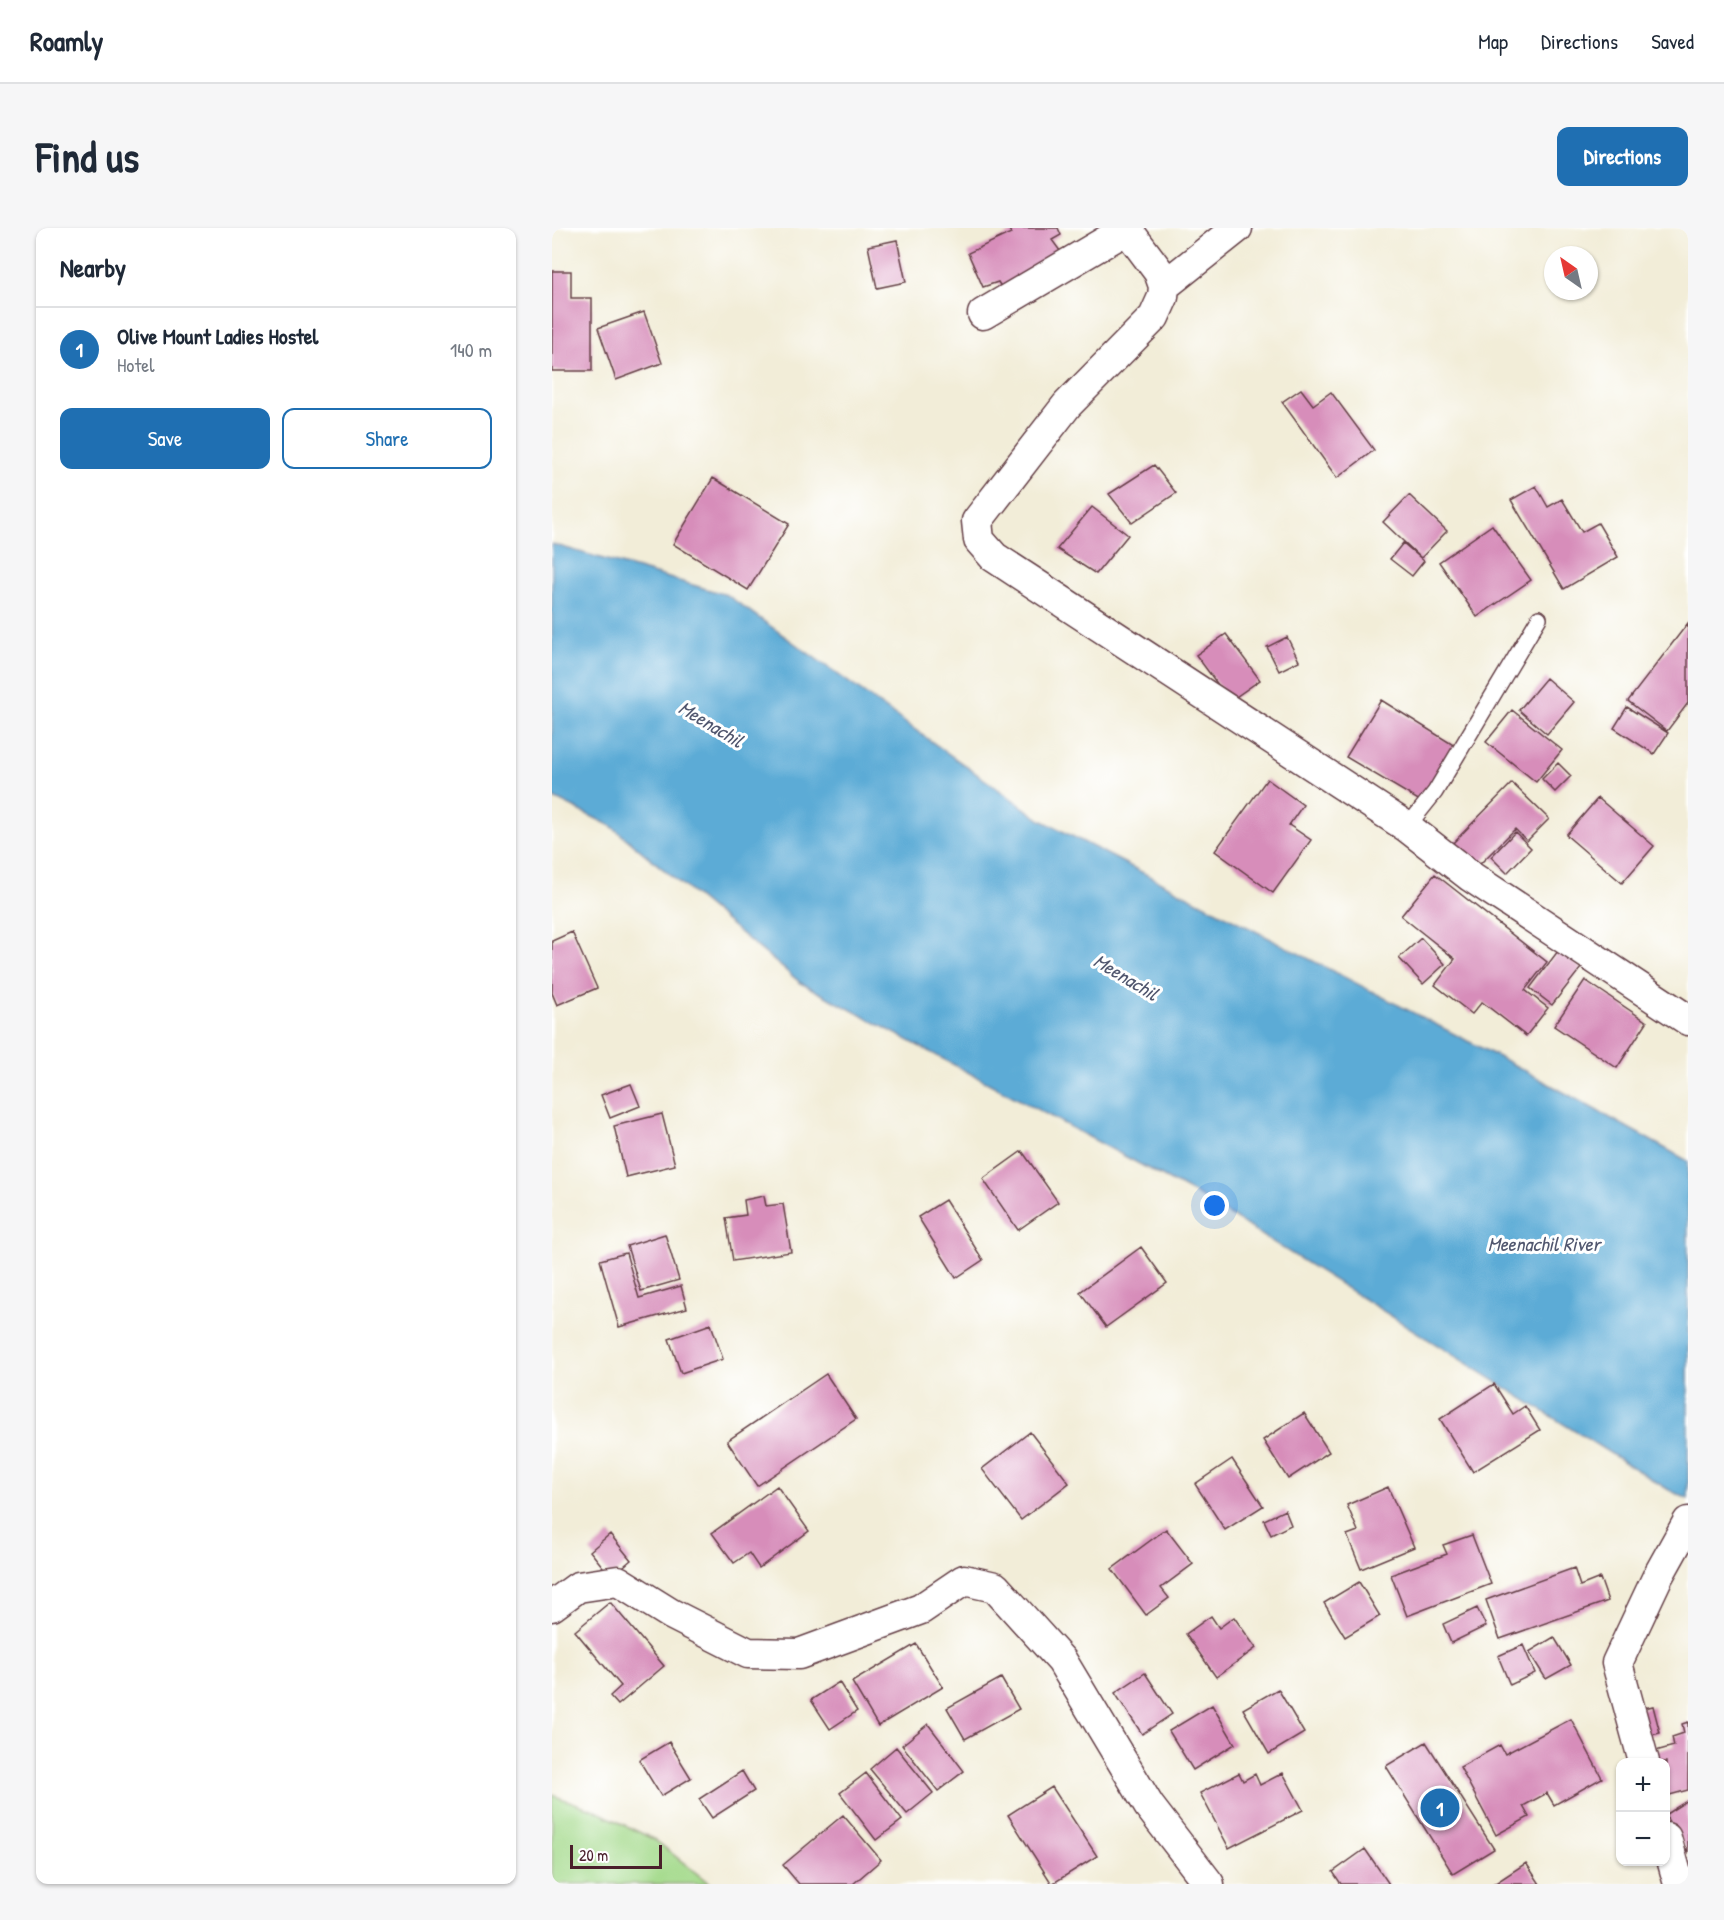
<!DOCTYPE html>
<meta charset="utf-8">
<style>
body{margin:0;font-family:"Patrick Hand",sans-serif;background:#f6f6f7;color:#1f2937}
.controls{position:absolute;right:18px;bottom:18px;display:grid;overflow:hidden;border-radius:12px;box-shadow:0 2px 4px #0004}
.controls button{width:54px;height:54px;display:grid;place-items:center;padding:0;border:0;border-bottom:2px solid #e0e1e3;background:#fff;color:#1f2937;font:30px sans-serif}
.compass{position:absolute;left:992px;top:18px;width:54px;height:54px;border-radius:50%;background:#fff;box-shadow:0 2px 4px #0004;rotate:326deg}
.scale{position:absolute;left:18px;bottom:15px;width:92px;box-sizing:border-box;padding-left:6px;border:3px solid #4a1f2b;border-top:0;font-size:16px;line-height:21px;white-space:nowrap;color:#4a1f2b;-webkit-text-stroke:4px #fff;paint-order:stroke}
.you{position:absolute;left:663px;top:978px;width:21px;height:21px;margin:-15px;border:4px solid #fff;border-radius:50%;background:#1a73e8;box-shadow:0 0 0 9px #1a73e833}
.badge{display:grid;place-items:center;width:39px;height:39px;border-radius:50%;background:#1f6fb2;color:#fff;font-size:20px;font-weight:700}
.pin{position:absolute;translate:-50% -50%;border:3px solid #fff;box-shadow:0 2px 6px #0006}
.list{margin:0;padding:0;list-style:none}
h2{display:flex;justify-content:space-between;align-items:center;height:78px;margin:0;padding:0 24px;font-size:26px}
h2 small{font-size:20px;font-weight:400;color:#747a83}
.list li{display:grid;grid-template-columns:39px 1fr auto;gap:18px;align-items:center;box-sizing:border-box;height:84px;padding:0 24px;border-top:2px solid #e0e1e3}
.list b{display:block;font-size:22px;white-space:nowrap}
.list p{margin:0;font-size:20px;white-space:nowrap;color:#747a83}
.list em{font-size:20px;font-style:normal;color:#747a83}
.actions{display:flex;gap:12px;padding:18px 24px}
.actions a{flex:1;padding:14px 0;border:2px solid #1f6fb2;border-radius:12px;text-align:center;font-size:21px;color:#1f6fb2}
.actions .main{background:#1f6fb2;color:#fff}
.map{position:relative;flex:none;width:1136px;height:1656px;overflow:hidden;border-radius:12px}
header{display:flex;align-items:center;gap:36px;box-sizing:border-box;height:84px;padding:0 30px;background:#fff;border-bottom:2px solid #e0e1e3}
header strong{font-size:28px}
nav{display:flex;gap:33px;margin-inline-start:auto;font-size:21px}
.intro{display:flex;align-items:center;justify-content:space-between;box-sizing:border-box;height:144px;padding:0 36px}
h1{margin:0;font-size:42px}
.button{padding:15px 27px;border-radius:12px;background:#1f6fb2;color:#fff;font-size:21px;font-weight:700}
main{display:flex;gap:36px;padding:0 36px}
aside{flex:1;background:#fff;border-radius:12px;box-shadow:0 2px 4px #0004}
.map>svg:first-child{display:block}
.green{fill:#a4da8c;stroke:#777c5c;stroke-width:1.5}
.water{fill:#5cabd6;stroke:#536580;stroke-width:1.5}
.building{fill:#d78dba}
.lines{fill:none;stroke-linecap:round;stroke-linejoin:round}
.service-casing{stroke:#633e45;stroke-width:18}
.minor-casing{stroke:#633e45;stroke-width:33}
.service{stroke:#fff;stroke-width:15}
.minor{stroke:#fff;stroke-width:30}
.labels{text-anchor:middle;stroke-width:6;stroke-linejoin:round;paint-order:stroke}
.water-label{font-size:20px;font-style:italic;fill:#51576f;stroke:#fff}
</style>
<header>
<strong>Roamly</strong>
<nav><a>Map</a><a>Directions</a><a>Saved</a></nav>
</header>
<div class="intro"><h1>Find us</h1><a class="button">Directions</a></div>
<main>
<aside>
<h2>Nearby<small></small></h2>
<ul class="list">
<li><span class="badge">1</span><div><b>Olive Mount Ladies Hostel</b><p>Hotel</p></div><em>140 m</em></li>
</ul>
<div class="actions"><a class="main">Save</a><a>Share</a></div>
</aside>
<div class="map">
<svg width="1136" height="1656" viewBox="0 0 1136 1656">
<rect width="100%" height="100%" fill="#fff"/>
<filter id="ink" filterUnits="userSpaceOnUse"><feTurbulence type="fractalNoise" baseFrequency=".0167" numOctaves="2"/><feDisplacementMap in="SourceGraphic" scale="12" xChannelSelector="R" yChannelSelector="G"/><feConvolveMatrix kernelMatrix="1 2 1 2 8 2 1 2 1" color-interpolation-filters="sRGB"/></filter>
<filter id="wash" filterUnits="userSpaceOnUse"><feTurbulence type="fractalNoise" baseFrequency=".008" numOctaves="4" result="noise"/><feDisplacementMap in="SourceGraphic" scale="24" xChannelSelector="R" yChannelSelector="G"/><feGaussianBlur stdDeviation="1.35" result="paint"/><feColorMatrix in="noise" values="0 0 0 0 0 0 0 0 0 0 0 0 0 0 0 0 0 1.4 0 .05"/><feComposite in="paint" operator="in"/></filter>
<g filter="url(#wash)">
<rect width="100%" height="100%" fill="#f2edd8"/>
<path class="green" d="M0,1567L40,1581L103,1612L158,1656H0Z"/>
<path class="water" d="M0,316L175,367L489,592L968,840L1136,933V1271L1117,1262L649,969L249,755L59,598L0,569Z"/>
<g id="blocks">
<path class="building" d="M456,0H506L509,7L500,12L514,31L453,65L446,54L431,59L416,25L459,5Z
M345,12L354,54L325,60L316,18Z
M0,43H19V70H40V143H0Z
M92,84L110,135L64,152L46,100Z
M749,161L761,177L779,164L822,222L785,250L730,174Z
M602,237L624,265L580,295L557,266Z
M161,250L237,296L196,362L121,316Z
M984,258L996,279L1010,271L1030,304L1046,295L1066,329L1012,361L959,272Z
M857,267L895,303L869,330L831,294Z
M540,279L576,307L544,346L505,321Z
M940,297L979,352L925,389L887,334Z
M851,315L872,333L860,348L838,331Z
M1136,395V475L1115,503L1076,473Z
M674,406L708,452L678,473L644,427Z
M735,409L747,433L727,443L715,419Z
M994,450L1022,474L995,506L967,482Z
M829,472L903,518L868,573L794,529Z
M1075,479L1116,505L1102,526L1062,500Z
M960,482L1010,522L984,554L934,514Z
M1006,535L1019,548L1003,564L990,551Z
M715,551L751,577L737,597L759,612L721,665L663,623Z
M960,555L997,591L975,613L963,601L920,644L896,620Z
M1046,570L1102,618L1070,655L1014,607Z
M963,604L979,620L955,645L939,629Z
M883,646L995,734L973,762L996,780L974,808L930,774L920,786L883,757L903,731L849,688Z
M20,704L45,760L5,777L0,765V713Z
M869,710L893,736L871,756L847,730Z
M1006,723L1029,740L1000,777L978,760Z
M1033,752L1095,794L1065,840L1002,798Z
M79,856L88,878L58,890L49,867Z
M110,886L123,937L74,949L62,898Z
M470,923L506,974L466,1002L431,951Z
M212,968L214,978L231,976L239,1024L181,1033L174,990L194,987L192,972Z
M393,972L431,1032L404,1050L366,989Z
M113,1006L127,1052L89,1063L75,1018Z
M589,1019L615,1055L554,1099L528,1064Z
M74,1025L87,1070L129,1058L135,1080L67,1099L48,1032Z
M159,1096L171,1131L129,1145L117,1111Z
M274,1146L304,1191L205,1258L175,1213Z
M942,1156L961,1186L973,1178L988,1202L921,1244L888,1191Z
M752,1185L777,1224L736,1251L711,1212Z
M478,1204L517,1255L469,1292L430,1241Z
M680,1231L711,1278L673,1302L643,1256Z
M225,1258L257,1303L207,1340L197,1325L182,1335L160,1305Z
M836,1259L862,1319L809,1341L795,1307L806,1303L795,1277Z
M733,1282L739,1297L719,1307L712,1292Z
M614,1301L641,1336L609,1360L617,1370L594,1387L560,1341Z
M58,1306L79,1332L59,1349L38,1323Z
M920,1307L939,1356L855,1388L839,1347L895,1326L891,1317Z
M1022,1340L1028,1358L1048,1350L1056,1373L948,1411L934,1372Z
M807,1354L828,1388L793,1409L772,1375Z
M58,1374L112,1438L66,1477L58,1468L69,1458L23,1403Z
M925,1380L934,1398L899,1415L891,1396Z
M659,1388L667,1400L682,1389L704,1420L664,1449L634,1406Z
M1002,1409L1019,1437L994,1451L977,1424Z
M364,1416L391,1459L326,1498L300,1454Z
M971,1417L983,1445L958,1457L946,1428Z
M593,1445L620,1486L590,1506L563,1465Z
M449,1450L467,1481L413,1511L395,1480Z
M287,1454L305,1483L278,1501L259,1472Z
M726,1461L752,1505L717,1526L691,1481Z
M660,1477L683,1516L641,1542L617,1503Z
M1101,1478L1108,1505L1087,1510L1080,1483Z
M1019,1491L1050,1550L1002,1577L995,1565L971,1578L977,1589L944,1607L908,1539L948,1517L953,1526Z
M1136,1494V1562L1114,1568V1534H1103L1100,1524L1122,1518L1120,1509L1132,1505L1130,1496Z
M376,1496L412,1543L386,1563L350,1517Z
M117,1514L139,1550L109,1568L87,1532Z
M874,1514L942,1621L901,1646L834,1538Z
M344,1519L381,1565L355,1586L318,1541Z
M190,1543L202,1563L160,1590L147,1571Z
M314,1545L350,1592L324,1612L288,1565Z
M687,1545L691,1553L703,1546L708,1557L731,1545L751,1582L677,1620L648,1565Z
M500,1559L545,1628L500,1656L456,1587Z
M1136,1572V1624L1114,1589V1586Z
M291,1587L329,1632L301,1656H247L231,1637Z
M813,1621L837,1656H789L781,1644Z
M974,1635L988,1656H942Z"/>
</g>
</g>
<g filter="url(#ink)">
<use href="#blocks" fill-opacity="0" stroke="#633e45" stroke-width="1.5"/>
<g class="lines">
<defs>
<path id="service" d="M855,599L883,564L987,390"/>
<path id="minor" d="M574,0L607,44L612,58L611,69L602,89L515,177L425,293L427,312L442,329L855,599L918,648L1136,792
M612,58L685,0
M431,86L575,1
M0,1378L26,1359L66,1353L119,1386L196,1425L247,1426L369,1381L412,1352L443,1359L510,1433L597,1578L657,1656
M1092,1534L1065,1435L1106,1348L1136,1294
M1114,1610L1127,1656"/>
</defs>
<use href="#service" class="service-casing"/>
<use href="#minor" class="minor-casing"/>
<use href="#service" class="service"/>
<use href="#minor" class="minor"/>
</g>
</g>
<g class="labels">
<g class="water-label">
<text transform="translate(159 496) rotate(31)" y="7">Meenachil</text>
<text transform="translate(574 749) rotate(31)" y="7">Meenachil</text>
<text x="992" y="1023">Meenachil River</text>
</g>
</g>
</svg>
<div class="controls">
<button>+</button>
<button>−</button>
</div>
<svg class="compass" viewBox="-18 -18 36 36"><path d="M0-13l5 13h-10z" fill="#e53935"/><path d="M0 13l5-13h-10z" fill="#747a83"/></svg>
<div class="scale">20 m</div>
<div class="you"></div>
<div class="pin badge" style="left:888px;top:1580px">1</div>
</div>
</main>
